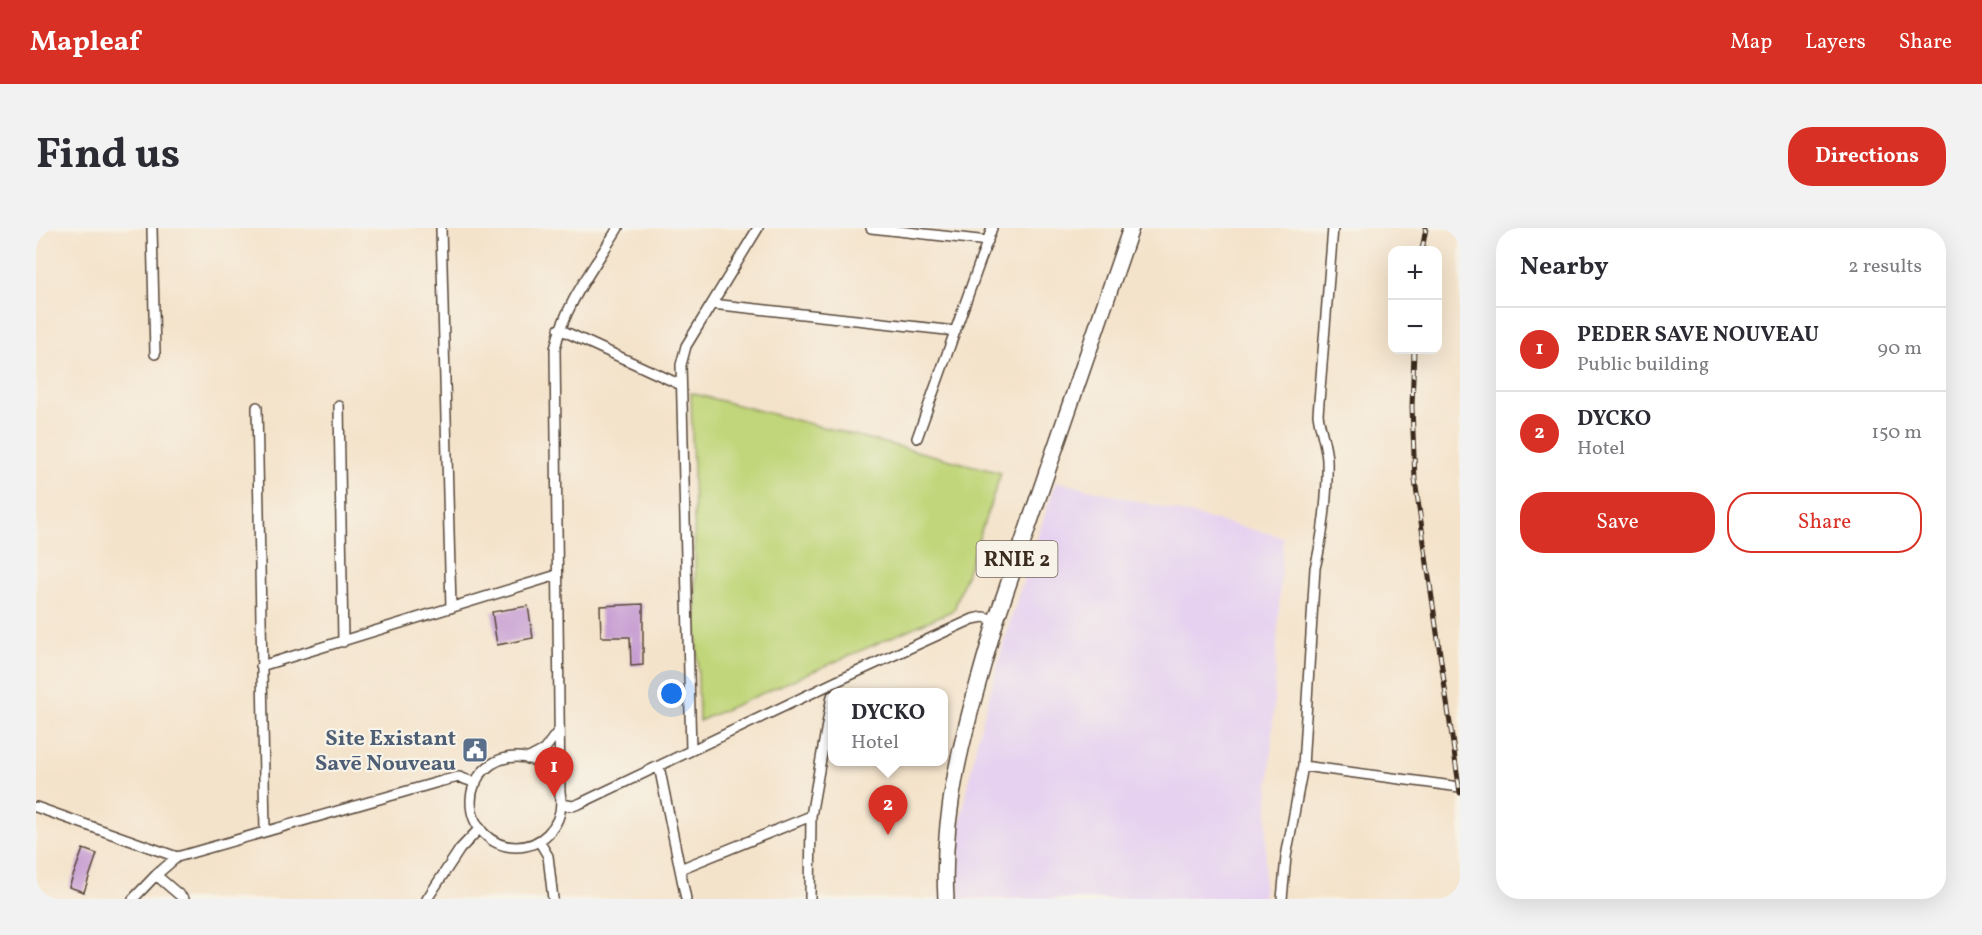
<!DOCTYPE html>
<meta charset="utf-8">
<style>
body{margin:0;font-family:Vollkorn,serif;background:#f2f2f3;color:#2b2b33}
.controls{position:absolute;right:18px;top:18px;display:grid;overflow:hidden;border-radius:12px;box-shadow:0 6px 24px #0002}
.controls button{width:54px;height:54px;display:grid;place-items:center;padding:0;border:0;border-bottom:2px solid #e1e1e2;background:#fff;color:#2b2b33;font:30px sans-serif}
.you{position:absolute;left:636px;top:466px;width:21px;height:21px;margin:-15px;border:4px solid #fff;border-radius:50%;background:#1a73e8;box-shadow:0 0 0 9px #1a73e833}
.badge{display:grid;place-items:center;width:39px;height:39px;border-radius:50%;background:#d93025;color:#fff;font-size:20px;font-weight:700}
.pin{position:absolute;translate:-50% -50px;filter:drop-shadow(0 2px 3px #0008)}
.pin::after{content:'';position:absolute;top:32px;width:21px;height:18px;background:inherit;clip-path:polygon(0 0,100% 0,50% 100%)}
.popup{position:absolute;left:792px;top:460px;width:120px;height:78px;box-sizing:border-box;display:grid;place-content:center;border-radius:12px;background:#fff;filter:drop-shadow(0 2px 4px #0005);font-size:20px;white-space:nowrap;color:#7c7c81}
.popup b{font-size:22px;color:#2b2b33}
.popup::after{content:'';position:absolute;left:50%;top:100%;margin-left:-12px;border:12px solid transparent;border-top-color:#fff}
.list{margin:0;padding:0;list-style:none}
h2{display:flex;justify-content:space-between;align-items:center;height:78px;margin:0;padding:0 24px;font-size:26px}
h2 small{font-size:20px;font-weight:400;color:#7c7c81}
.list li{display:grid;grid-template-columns:39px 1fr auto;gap:18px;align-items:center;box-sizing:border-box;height:84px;padding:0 24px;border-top:2px solid #e1e1e2}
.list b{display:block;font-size:22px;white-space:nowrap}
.list p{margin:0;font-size:20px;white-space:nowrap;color:#7c7c81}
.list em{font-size:20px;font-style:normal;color:#7c7c81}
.actions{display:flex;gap:12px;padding:18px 24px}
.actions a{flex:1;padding:14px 0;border:2px solid #d93025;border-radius:24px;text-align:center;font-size:21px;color:#d93025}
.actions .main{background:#d93025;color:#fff}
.map{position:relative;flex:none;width:1424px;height:671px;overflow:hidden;border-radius:24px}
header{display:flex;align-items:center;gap:36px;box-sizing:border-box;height:84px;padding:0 30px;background:#d93025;color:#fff}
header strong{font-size:28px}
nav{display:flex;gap:33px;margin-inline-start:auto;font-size:21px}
.intro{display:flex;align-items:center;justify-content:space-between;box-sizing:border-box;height:144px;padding:0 36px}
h1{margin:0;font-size:42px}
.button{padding:15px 27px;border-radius:24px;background:#d93025;color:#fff;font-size:21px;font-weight:700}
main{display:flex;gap:36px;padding:0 36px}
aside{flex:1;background:#fff;border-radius:24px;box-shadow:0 6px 24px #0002}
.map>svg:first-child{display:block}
.built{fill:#e6d2f0}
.green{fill:#c1d67a;stroke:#7e804c;stroke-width:1.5}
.building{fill:#c69cd2}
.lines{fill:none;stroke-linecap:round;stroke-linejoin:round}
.minor-casing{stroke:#574638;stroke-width:12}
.primary-casing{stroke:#574638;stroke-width:18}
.minor{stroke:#fff;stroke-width:9}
.primary{stroke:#fff;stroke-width:15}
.rail-casing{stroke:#3b2a1e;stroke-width:5}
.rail{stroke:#f7f3e8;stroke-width:3;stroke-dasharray:9;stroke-linecap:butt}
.labels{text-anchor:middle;stroke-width:4.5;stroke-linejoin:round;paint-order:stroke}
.shield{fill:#f7f3e8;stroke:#73665b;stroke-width:1.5}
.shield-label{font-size:21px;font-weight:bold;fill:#3b2a1e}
.service-label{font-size:22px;font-weight:bold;fill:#4e5e75;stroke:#f7f3e8;text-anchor:end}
</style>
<header>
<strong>Mapleaf</strong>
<nav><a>Map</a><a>Layers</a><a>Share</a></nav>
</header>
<div class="intro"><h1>Find us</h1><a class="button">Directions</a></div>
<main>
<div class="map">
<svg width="1424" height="671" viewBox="0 0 1424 671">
<rect width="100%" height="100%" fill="#f7f3e8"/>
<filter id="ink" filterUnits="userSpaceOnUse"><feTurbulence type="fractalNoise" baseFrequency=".0167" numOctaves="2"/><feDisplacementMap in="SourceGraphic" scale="12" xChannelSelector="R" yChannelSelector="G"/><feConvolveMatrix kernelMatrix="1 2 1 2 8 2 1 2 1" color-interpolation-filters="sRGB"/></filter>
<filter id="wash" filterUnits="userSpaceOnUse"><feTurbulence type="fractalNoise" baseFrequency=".008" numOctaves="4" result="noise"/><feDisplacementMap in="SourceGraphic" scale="24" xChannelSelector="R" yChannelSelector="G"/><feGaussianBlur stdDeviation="1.35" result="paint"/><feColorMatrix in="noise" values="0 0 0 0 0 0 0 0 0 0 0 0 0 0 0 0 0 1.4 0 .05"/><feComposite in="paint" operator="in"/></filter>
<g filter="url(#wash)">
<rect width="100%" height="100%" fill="#f4e3cb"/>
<path class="built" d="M1020,253L1247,309L1227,671H922L924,597L942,508L973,396Z"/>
<path class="green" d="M655,165L965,245L918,382L663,493Z"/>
<g id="blocks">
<path class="building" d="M607,376V437L595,438L594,409H565L564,378Z
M492,378L497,410L461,417L456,384Z
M47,621L61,626L48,664L33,659Z"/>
</g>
</g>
<g filter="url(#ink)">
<use href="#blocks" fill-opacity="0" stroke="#574638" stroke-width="1.5"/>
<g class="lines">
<defs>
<path id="minor" d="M116,0L119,126
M405,0L415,380
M835,0L952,13
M676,76L919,103
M523,101L645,157
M303,178L307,414
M221,179L229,603
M881,210L956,0
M225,438L521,347
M655,522L645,137L650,118L722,0
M435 574a45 45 0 1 1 90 0a45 45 0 1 1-90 0Z
M491,531L508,522L523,502
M623,538L650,671
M1267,538L1424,559
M524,568L519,121C528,77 559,38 582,0
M525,576L537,578L545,575L799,454L937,391L947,389L960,392
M0,579L141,629
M503,613L512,628L517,671
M644,641L775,588
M120,647L148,671
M97,671L120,647L141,629L406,553L423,549L440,555
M391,671L424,621L444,600
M774,671L775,588L796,468
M1246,671L1250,629L1267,538L1279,340C1287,309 1292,265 1291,232C1290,216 1284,202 1282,186L1297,0"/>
<path id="primary" d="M910,671C904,575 934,483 960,392L1095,0"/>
</defs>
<use href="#minor" class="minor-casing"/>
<use href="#primary" class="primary-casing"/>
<use href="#minor" class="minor"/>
<use href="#primary" class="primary"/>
<defs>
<path id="rail" d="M1386,22L1390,0
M1378,122L1376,179L1379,252L1424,565"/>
</defs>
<use href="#rail" class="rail-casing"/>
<use href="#rail" class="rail"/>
</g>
</g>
<defs>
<symbol id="civic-square" viewBox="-11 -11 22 22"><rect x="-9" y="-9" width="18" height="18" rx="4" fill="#5c6f8a" stroke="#f7f3e8"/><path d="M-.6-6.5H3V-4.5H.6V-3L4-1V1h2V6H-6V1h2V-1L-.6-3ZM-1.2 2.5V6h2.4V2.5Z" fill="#fff"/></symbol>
</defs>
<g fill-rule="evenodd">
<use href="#civic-square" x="424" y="507" width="30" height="30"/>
</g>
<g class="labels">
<rect class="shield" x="940.5" y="313" width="81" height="36" rx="4.5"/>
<g class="shield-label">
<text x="981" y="338">RNIE 2</text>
</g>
<g class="service-label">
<text x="420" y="517">Site Existant<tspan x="420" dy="25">Savē Nouveau</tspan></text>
</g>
</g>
</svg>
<div class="controls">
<button>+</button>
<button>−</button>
</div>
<div class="you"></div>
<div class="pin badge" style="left:518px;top:569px">1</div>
<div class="pin badge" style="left:852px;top:607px">2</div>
<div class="popup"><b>DYCKO</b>Hotel</div>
</div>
<aside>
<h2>Nearby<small>2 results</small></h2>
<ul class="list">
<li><span class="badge">1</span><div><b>PEDER SAVE NOUVEAU</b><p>Public building</p></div><em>90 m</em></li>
<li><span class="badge">2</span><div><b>DYCKO</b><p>Hotel</p></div><em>150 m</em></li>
</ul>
<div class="actions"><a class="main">Save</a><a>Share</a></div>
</aside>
</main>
